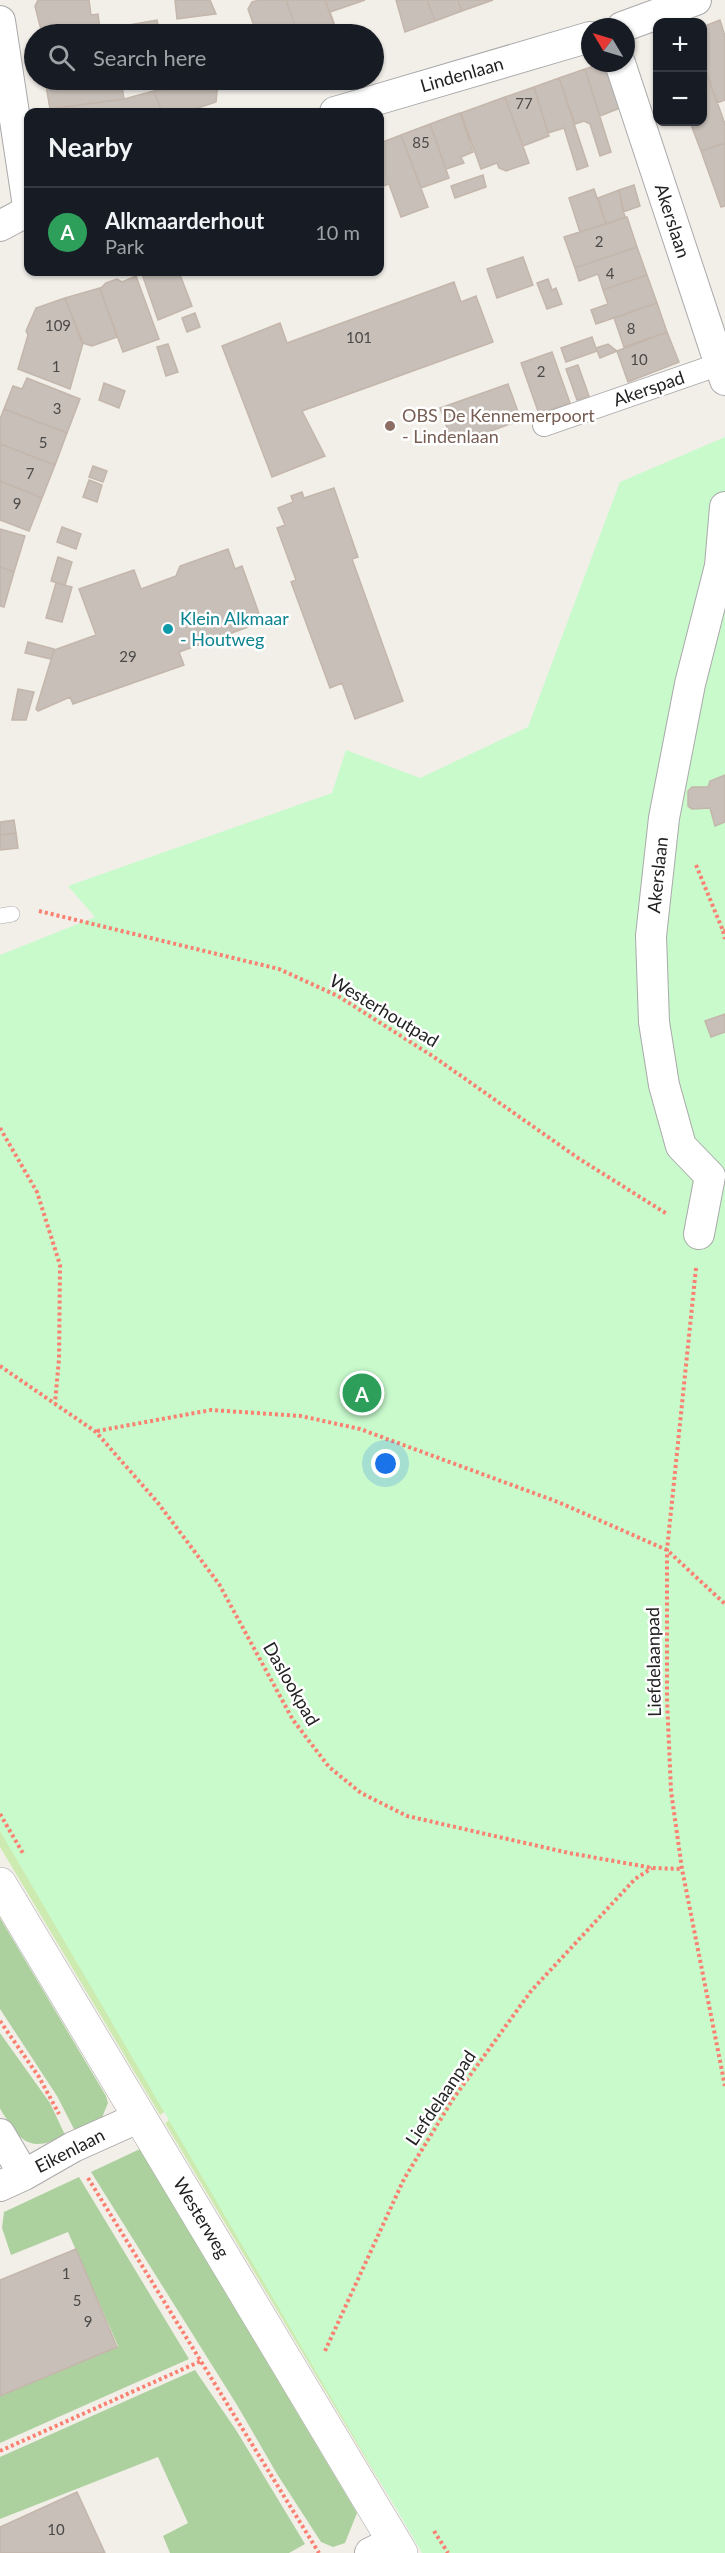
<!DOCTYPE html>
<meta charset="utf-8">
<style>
body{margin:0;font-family:Lato,sans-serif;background:#242831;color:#f1f3f6}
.controls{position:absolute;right:18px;top:18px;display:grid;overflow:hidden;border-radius:12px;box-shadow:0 2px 4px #0004}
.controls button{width:54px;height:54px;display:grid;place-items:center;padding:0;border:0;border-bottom:2px solid #363941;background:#171b24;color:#f1f3f6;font:30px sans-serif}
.compass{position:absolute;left:581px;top:18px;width:54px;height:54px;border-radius:50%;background:#171b24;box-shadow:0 2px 4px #0004;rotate:308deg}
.you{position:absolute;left:386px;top:1464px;width:21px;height:21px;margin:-15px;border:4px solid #fff;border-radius:50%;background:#1a73e8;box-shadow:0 0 0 9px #1a73e833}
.badge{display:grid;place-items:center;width:39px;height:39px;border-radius:50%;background:#d93025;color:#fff;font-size:20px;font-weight:700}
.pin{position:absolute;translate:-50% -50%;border:3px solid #fff;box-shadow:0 2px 6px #0006}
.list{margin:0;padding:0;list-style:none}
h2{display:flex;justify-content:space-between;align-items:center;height:78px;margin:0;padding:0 24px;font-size:26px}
h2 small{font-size:20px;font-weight:400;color:#9ea1a6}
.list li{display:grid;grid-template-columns:39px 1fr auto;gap:18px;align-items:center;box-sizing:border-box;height:90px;padding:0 24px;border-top:2px solid #363941}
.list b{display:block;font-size:22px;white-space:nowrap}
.list p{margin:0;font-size:20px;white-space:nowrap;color:#9ea1a6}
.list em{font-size:20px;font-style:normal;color:#9ea1a6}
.icon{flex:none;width:33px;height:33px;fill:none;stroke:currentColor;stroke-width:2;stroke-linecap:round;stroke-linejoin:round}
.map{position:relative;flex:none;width:725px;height:2553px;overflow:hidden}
.search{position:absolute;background:#171b24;box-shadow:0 2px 4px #0004;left:24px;top:24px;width:360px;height:66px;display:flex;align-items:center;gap:15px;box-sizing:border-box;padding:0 21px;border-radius:33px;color:#9ea1a6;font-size:22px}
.panel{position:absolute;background:#171b24;box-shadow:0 2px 4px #0004;left:24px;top:108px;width:360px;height:168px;border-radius:12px}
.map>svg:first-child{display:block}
.grass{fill:#cdebb0}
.forest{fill:#add19e}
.park{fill:#c8facc}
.building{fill:#c7bfb8;stroke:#c4b6ab;stroke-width:1.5}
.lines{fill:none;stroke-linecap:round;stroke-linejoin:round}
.service-casing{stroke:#a9a9a9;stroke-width:16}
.pedestrian-casing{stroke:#a9a9a9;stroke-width:24}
.minor-casing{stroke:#a9a9a9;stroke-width:32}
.tertiary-casing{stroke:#a9a9a9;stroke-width:34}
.path{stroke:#fa8072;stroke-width:4;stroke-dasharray:3 3;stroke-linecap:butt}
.service{stroke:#fff;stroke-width:15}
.pedestrian{stroke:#fff;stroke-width:22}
.minor{stroke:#fff;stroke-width:30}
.tertiary{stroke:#fff;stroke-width:33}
.education-dot{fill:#8d6e63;stroke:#fff;stroke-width:2}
.culture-dot{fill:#0f9aa8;stroke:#fff;stroke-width:2}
.labels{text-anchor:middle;stroke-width:5;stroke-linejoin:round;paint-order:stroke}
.number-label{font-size:15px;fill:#4b4948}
.street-label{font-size:18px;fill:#222;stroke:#fff}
.education-label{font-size:18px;fill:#785e54;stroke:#fff;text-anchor:start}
.culture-label{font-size:18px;fill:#0d838f;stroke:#fff;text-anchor:start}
</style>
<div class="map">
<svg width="725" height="2553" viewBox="0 0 725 2553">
<rect width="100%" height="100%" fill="#f2efe9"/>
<path class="grass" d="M0,1824L170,2108L160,2115L0,1847Z
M175,2116L390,2499L165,2123Z"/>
<path class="forest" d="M0,1918L106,2096L108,2103L101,2120L75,2131L57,2096L0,2009Z
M0,2033L50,2103L65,2135C41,2148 25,2149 10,2124C7,2119 2,2113 0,2108C0,2096 0,2048 0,2033Z
M140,2149L357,2513L345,2543L333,2547L321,2542L277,2474L237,2405L91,2172Z
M79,2177L189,2359L0,2443V2395L118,2346L68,2232L11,2255L2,2228L4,2212Z
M195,2370L236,2430L305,2544L289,2553H170L163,2536L188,2523L158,2457L0,2519V2457Z"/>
<path class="park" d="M725,437V2553H422L0,1831V955L95,917L68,886L332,793L346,750L420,778L528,727L620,482Z"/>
<path class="building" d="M38,0H89L91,15L98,14L100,29L62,34H42L35,6Z
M175,0H210L216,14L177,19Z
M259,0H286L298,34H257L248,9L252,2Z
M286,0H325L337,34H298Z
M325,0H365L330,12L338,34Z
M396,0H427L435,21L405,32Z
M427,0H458L462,11L435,21Z
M458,0H493L462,11Z
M157,20L160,34H62L123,26Z
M720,20L725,36V100L717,103L702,60V27Z
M702,60L725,124V143L701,151L690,122H702Z
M603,63H609L620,108L600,116L585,69Z
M585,69L611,152L600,156L590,124L584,121L575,124L559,78Z
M559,78L588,166L577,170L564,128L548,133L534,87Z
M45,80H121L124,99L50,109Z
M187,80H218V81L189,87Z
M218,81L216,102L186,112H162L154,91Z
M534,87L549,136L523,146L505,97Z
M154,91L162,112H50V109L124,99Z
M505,97L529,163L506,171L499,168L497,163L481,169L461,113Z
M460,113L473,152L461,157L464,163L446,169L430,124Z
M430,124L449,178L421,188L401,135Z
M401,135L428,207L401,217L389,184L380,187V143Z
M725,143V206L721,207L701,151Z
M483,175L486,187L455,198L451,186Z
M634,185L640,206L623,212L619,190Z
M594,189L606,224L580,232L569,198Z
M619,190L625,217L606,224L598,198Z
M627,217L637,247L575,268L564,237Z
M637,247L647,275L603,290L598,274L579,281L575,268Z
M523,257L533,285L497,298L487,269Z
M146,272H179L192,306L158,320L142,274Z
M647,275L657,303L596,324L591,310L608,304L603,290Z
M136,276L159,339L123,352L100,289L106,283L117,279L122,282Z
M548,279L552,290L556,288L562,304L547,309L537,283Z
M454,282L461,302L476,296L493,342L302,411L325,456L272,477L222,346L280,323L287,343Z
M100,288L117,337L92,346L82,343L65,298Z
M65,298L83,343L70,389L18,369L28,335L26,331L36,308Z
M657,303L667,332L624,347L614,318Z
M195,313L200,327L187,332L182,318Z
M667,332L679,362L628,382L617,351Z
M592,337L597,351L566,362L561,348Z
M168,344L178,372L166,376L157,347Z
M608,344L617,351L600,358L596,348Z
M552,352L570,403L539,414L521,363Z
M578,365L589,396L577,400L566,369Z
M27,378L80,399L67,433L4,409L13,386L22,389Z
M104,383L125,391L119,408L99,400Z
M508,384L521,420L453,445L440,408Z
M4,409L67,433L55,465L0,444V419Z
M0,444L55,465L42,498L0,481Z
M93,466L107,471L103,482L89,477Z
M89,480L102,485L97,502L83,497Z
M0,481L42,498L29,531L0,520Z
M334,488L358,557L352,559L403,701L355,719L342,683L330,688L291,582L296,580L277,528L285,525L278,508L293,502L291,496L302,492L304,498Z
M62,527L81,534L76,549L57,542Z
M0,529L25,536L14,572L0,567Z
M228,549L235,569L242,566L262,622L179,652L184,665L73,704L70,697L38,711L36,709L54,650L96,635L79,589L134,570L141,589L176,576L180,566Z
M58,557L72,562L65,585L51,581Z
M0,567L14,572L4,607L0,606Z
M56,583L72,587L62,622L46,618Z
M28,642L54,649L51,659L25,653Z
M18,689L34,692L26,720H12Z
M725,775V822L715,826L710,808L692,809L688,806V791L692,787H708L710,781Z
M14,820L16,833L0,835V822Z
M16,833L18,848L0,850V835Z
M725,1014V1032L711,1037L705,1021Z
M76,2249L117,2347L0,2396V2280Z
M77,2492L105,2553H0V2527Z"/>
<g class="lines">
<defs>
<path id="service" d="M0,916L12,914"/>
<path id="pedestrian" d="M544,425L720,364"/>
<path id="minor" d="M0,21L28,206
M622,27L696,0
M620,63L725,380
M335,112L590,37
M0,226L28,211
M699,1234L710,1176L681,1146L664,1085L654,1022L651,936L664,818L690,684L720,566L725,507
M0,2134L24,2175
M0,2186L24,2175L73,2147L140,2117
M370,2553L394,2541"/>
<path id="tertiary" d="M0,1884L401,2553"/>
</defs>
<use href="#service" class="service-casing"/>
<use href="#pedestrian" class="pedestrian-casing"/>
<use href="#minor" class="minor-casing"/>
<use href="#tertiary" class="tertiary-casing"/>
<path class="path" d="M696,865L723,931L725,930
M39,911L279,969L338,996L434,1057L578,1158L667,1214
M723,931L725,939
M0,1128L37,1192L60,1265L59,1359L55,1403
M696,1268L667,1550V1699L671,1791L682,1869L725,2086
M0,1366L96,1432L158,1503L219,1584L293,1720L329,1767L361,1793L407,1816L569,1853L653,1868L682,1869
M97,1431L211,1410L301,1416L360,1429L558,1502L667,1550L725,1604
M0,1814L24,1855
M0,2021L39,2077L59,2114
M88,2178L319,2553
M325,2351L404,2179L453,2099L531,1991L635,1879L652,1868
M0,2451L201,2361
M434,2531L448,2553"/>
<use href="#service" class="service"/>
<use href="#pedestrian" class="pedestrian"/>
<use href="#minor" class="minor"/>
<use href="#tertiary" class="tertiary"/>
</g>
<circle class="education-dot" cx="390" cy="426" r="6"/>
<circle class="culture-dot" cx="168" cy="629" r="6"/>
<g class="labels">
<g class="number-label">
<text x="524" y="109">77</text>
<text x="421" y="148">85</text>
<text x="599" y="247">2</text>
<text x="610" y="279">4</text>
<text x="58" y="331">109</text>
<text x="631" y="334">8</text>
<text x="359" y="343">101</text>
<text x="639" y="365">10</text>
<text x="56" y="372">1</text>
<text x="541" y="377">2</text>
<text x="57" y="414">3</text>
<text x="43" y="448">5</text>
<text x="30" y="479">7</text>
<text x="17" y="509">9</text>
<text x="128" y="662">29</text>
<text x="66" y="2279">1</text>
<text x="77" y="2306">5</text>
<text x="88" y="2327">9</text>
<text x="56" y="2535">10</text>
</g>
<g class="street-label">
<text transform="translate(462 75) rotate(-16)" y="6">Lindenlaan</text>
<text transform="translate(672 221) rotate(72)" y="6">Akerslaan</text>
<text transform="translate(649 389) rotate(-19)" y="6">Akerspad</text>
<text transform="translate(658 875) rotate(-84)" y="6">Akerslaan</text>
<text transform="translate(384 1011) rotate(31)" y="6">Westerhoutpad</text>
<text transform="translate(654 1662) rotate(-91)" y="6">Liefdelaanpad</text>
<text transform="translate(291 1684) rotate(60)" y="6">Daslookpad</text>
<text transform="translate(441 2098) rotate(-56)" y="6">Liefdelaanpad</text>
<text transform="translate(70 2151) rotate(-27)" y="6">Eikenlaan</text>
<text transform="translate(201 2218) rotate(59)" y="6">Westerweg</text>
</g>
<g class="education-label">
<text x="402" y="422">OBS De Kennemerpoort<tspan x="402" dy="21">- Lindenlaan</tspan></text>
</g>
<g class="culture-label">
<text x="180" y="625">Klein Alkmaar<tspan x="180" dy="21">- Houtweg</tspan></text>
</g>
</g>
</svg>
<div class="controls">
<button>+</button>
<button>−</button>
</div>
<svg class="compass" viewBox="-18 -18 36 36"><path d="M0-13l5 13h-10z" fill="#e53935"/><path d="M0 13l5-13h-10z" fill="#9ea1a6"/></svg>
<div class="you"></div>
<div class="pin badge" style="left:362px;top:1393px;background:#2e9e5b">A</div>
<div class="search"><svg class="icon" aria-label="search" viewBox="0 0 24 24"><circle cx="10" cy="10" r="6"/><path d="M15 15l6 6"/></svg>Search here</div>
<section class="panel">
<h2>Nearby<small></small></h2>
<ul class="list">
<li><span class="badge" style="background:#2e9e5b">A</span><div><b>Alkmaarderhout</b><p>Park</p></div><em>10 m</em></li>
</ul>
</section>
</div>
